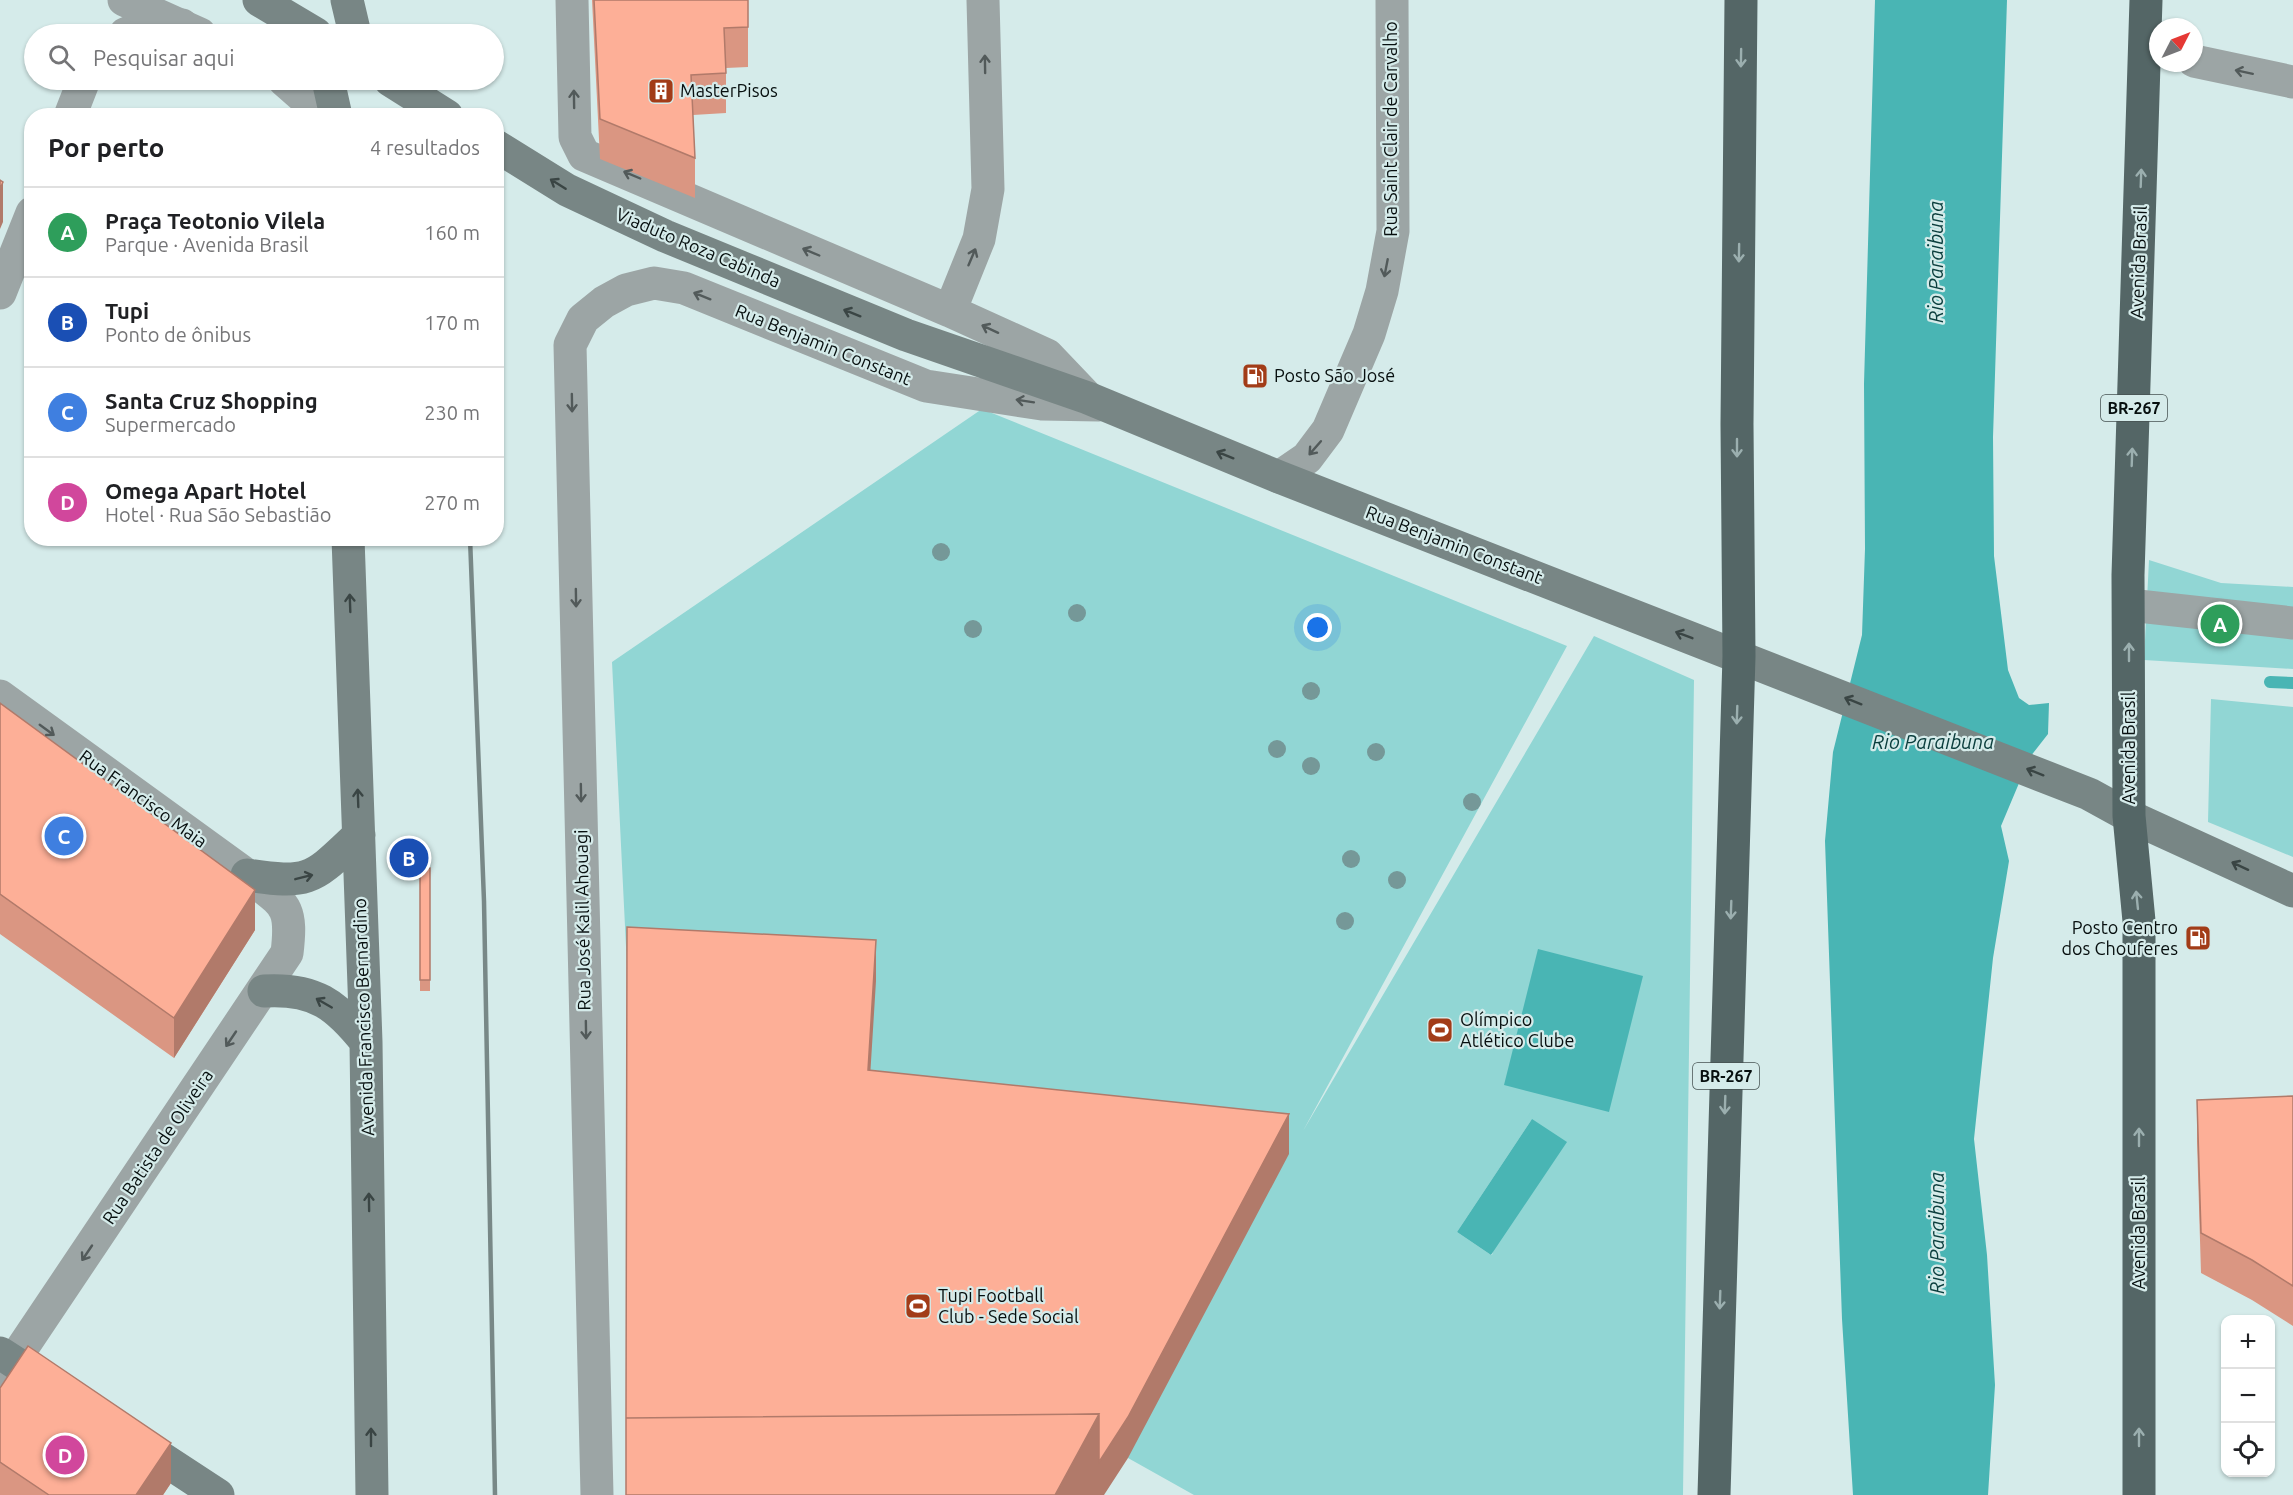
<!DOCTYPE html>
<html lang="pt">
<meta charset="utf-8">
<style>
body{margin:0;font-family:Ubuntu,sans-serif;background:#f6f6f6;color:#202124}
.controls{position:absolute;right:18px;bottom:18px;display:grid;overflow:hidden;border-radius:12px;box-shadow:0 2px 4px #0004}
.controls button{width:54px;height:54px;display:grid;place-items:center;padding:0;border:0;border-bottom:2px solid #e0e0e0;background:#fff;color:#202124;font:30px sans-serif}
.compass{position:absolute;left:2149px;top:18px;width:54px;height:54px;border-radius:50%;background:#fff;box-shadow:0 2px 4px #0004;rotate:48deg}
.you{position:absolute;left:1318px;top:628px;width:21px;height:21px;margin:-15px;border:4px solid #fff;border-radius:50%;background:#1a73e8;box-shadow:0 0 0 9px #1a73e833}
.badge{display:grid;place-items:center;width:39px;height:39px;border-radius:50%;background:#7c3aed;color:#fff;font-size:20px;font-weight:700}
.pin{position:absolute;translate:-50% -50%;border:3px solid #fff;box-shadow:0 2px 6px #0006}
.list{margin:0;padding:0;list-style:none}
h2{display:flex;justify-content:space-between;align-items:center;height:78px;margin:0;padding:0 24px;font-size:26px}
h2 small{font-size:20px;font-weight:400;color:#757577}
.list li{display:grid;grid-template-columns:39px 1fr auto;gap:18px;align-items:center;box-sizing:border-box;height:90px;padding:0 24px;border-top:2px solid #e0e0e0}
.list b{display:block;font-size:22px;white-space:nowrap}
.list p{margin:0;font-size:20px;white-space:nowrap;color:#757577}
.list em{font-size:20px;font-style:normal;color:#757577}
.icon{flex:none;width:33px;height:33px;fill:none;stroke:currentColor;stroke-width:2;stroke-linecap:round;stroke-linejoin:round}
.map{position:relative;flex:none;width:2293px;height:1495px;overflow:hidden}
.search{position:absolute;background:#fff;box-shadow:0 2px 4px #0004;left:24px;top:24px;width:480px;height:66px;display:flex;align-items:center;gap:15px;box-sizing:border-box;padding:0 21px;border-radius:33px;color:#757577;font-size:22px}
.panel{position:absolute;background:#fff;box-shadow:0 2px 4px #0004;left:24px;top:108px;width:480px;height:438px;border-radius:24px}
.map>svg:first-child{display:block}
.green{fill:#91d6d4;fill-rule:evenodd}
.water{fill:#49b5b4}
.lines{fill:none;stroke-linecap:round;stroke-linejoin:round}
.stream{stroke:#49b5b4;stroke-width:12}
.pedestrian{stroke:#9ca5a5;stroke-width:33}
.minor{stroke:#9ca5a5;stroke-width:33}
.tertiary{stroke:#9ca5a5;stroke-width:33}
.secondary{stroke:#788685;stroke-width:33}
.trunk{stroke:#546666;stroke-width:33}
.rail{stroke:#788887;stroke-width:4.5}
.tree{fill:#759898}
.wall{fill:#da9682}
.shaded-wall{fill:#b17a6a}
.building{fill:#fdaf97;stroke:#b17a6a;stroke-width:1.5}
.oneway{stroke:#9bafaf}
.oneway2{stroke:#525a5a}
.oneway3{stroke:#3a4544}
.labels{text-anchor:middle;stroke-width:4.5;stroke-linejoin:round;paint-order:stroke}
.shield{fill:#d5ebea;stroke:#455151;stroke-width:1.5}
.shield-label{font-size:16px;font-weight:bold;fill:#070f0f}
.poi-label{font-size:18px;fill:#070f0f;stroke:#d5ebea;text-anchor:start}
.street-label{font-size:18px;fill:#070f0f;stroke:#d5ebea}
.water-label{font-size:20px;font-style:italic;fill:#0b3e3d;stroke:#d5ebea}
</style>
<div class="map">
<svg width="2293" height="1495" viewBox="0 0 2293 1495">
<rect width="100%" height="100%" fill="#d5ebea"/>
<path class="green" d="M982,409L1567,646L1303,1131L1594,636L1694,680L1683,1495H1194L1128,1458L868,1110L627,967L612,662ZM1532,1119L1492,1255H1491L1457,1232Z
M2149,560L2221,583L2293,587V669L2144,660Z
M2211,699L2293,707V857L2208,822Z"/>
<path class="water" d="M1875,0H2007L1993,437L1994,556L2008,670L2019,698L2029,705L2049,703L2048,734L2030,757L2001,826L2009,861L1993,958L1974,1139L1987,1255L1995,1385L1988,1495H1853L1842,1319L1825,841L1833,752L1862,635L1865,549L1864,384Z
M1538,949L1643,976L1609,1112L1504,1085Z
M1532,1119L1567,1142L1491,1255L1457,1232Z"/>
<g class="lines">
<path class="stream" d="M2270,682L2293,683"/>
<path class="pedestrian" d="M2129,605L2293,623"/>
<path class="minor" d="M572,0L575,137L584,155L950,311L1047,355L1088,398
M125,34L144,26L182,25
M70,116L84,80
M0,293L32,213
M950,311L979,239L988,189L983,0
M1279,477L1307,458L1328,430L1369,334L1382,291L1393,231L1392,0
M0,696L247,875C284,905 293,903 287,953L0,1381
M597,1495L570,345L583,319L604,302L626,290L654,283L684,288L926,386L1042,404L1099,405"/>
<path class="tertiary" d="M124,0L200,34
M2194,61L2293,82
M284,80L325,116"/>
<path class="secondary" d="M259,0L316,34
M347,0L355,34
M328,80L336,116
M390,80L447,116
M496,146L567,190L665,236L906,335L1088,398L1279,477L2089,794L2129,816L2293,891
M348,538L366,1042L372,1495
M247,875C312,885 313,878 359,835
M264,991C314,988 336,1004 366,1042
M0,1353L53,1387
M134,1440L218,1495"/>
<path class="trunk" d="M1714,1495L1739,656L1737,424L1741,0
M2139,1495V921L2129,816L2128,575L2146,0"/>
<path class="rail" d="M470,538L484,901L495,1495"/>
</g>
<g class="tree">
<circle cx="941" cy="552" r="9"/>
<circle cx="1077" cy="613" r="9"/>
<circle cx="973" cy="629" r="9"/>
<circle cx="1311" cy="691" r="9"/>
<circle cx="1277" cy="749" r="9"/>
<circle cx="1376" cy="752" r="9"/>
<circle cx="1311" cy="766" r="9"/>
<circle cx="1472" cy="802" r="9"/>
<circle cx="1351" cy="859" r="9"/>
<circle cx="1397" cy="880" r="9"/>
<circle cx="1345" cy="921" r="9"/>
</g>
<path class="wall" d="M592,0H748V67L726,68V113L693,115L695,158V198L600,159Z
M0,703L255,930L174,1058L0,934Z
M420,868H430V991H420Z
M2293,1096V1326L2252,1300L2201,1273L2197,1141V1100Z
M0,1388L171,1483L163,1495H0Z"/>
<path class="shaded-wall" d="M3,182V222L0,229V189Z
M255,890V930L174,1058V1018Z
M876,940V981L868,1110V1070Z
M1289,1114V1154L1128,1458L1104,1495H1055L1099,1414Z
M171,1443V1483L163,1495H136Z"/>
<path class="building" d="M594,0H748V27L724,28L726,73L691,75L695,158L600,119Z
M0,180L3,182L0,189Z
M0,703L255,890L174,1018L0,894Z
M420,868H430V980H420Z
M627,927L876,940L868,1070L1289,1114L1128,1417L1099,1462V1414L626,1418Z
M2293,1096V1286L2252,1260L2201,1233L2197,1100Z
M28,1346L171,1443L136,1495H49L0,1462V1388Z
M1099,1414L1055,1495H626V1418Z"/>
<defs><path id="oneway-shaft" d="M-6 0H5M1.5-3L5.5 0L1.5 3" fill="none" stroke-width="1.6" stroke-linecap="round" stroke-linejoin="round" transform="scale(1.5)"/></defs>
<g class="oneway">
<use href="#oneway-shaft" transform="translate(1741 58) rotate(91)"/>
<use href="#oneway-shaft" transform="translate(2141 178) rotate(-88)"/>
<use href="#oneway-shaft" transform="translate(1739 253) rotate(91)"/>
<use href="#oneway-shaft" transform="translate(1737 448) rotate(90)"/>
<use href="#oneway-shaft" transform="translate(2132 457) rotate(-88)"/>
<use href="#oneway-shaft" transform="translate(2129 652) rotate(-90)"/>
<use href="#oneway-shaft" transform="translate(1737 715) rotate(92)"/>
<use href="#oneway-shaft" transform="translate(2137 900) rotate(-96)"/>
<use href="#oneway-shaft" transform="translate(1731 910) rotate(92)"/>
<use href="#oneway-shaft" transform="translate(1725 1105) rotate(92)"/>
<use href="#oneway-shaft" transform="translate(2139 1137) rotate(-90)"/>
<use href="#oneway-shaft" transform="translate(1720 1300) rotate(92)"/>
<use href="#oneway-shaft" transform="translate(2139 1437) rotate(-90)"/>
</g>
<g class="oneway2">
<use href="#oneway-shaft" transform="translate(985 64) rotate(-91)"/>
<use href="#oneway-shaft" transform="translate(2244 72) rotate(-168)"/>
<use href="#oneway-shaft" transform="translate(574 99) rotate(-91)"/>
<use href="#oneway-shaft" transform="translate(632 175) rotate(-157)"/>
<use href="#oneway-shaft" transform="translate(811 252) rotate(-157)"/>
<use href="#oneway-shaft" transform="translate(972 257) rotate(-67)"/>
<use href="#oneway-shaft" transform="translate(1386 268) rotate(101)"/>
<use href="#oneway-shaft" transform="translate(702 296) rotate(-158)"/>
<use href="#oneway-shaft" transform="translate(990 329) rotate(-155)"/>
<use href="#oneway-shaft" transform="translate(1025 401) rotate(-171)"/>
<use href="#oneway-shaft" transform="translate(572 403) rotate(89)"/>
<use href="#oneway-shaft" transform="translate(1315 448) rotate(131)"/>
<use href="#oneway-shaft" transform="translate(576 598) rotate(89)"/>
<use href="#oneway-shaft" transform="translate(47 730) rotate(36)"/>
<use href="#oneway-shaft" transform="translate(581 793) rotate(89)"/>
<use href="#oneway-shaft" transform="translate(586 1030) rotate(89)"/>
<use href="#oneway-shaft" transform="translate(231 1039) rotate(124)"/>
<use href="#oneway-shaft" transform="translate(87 1253) rotate(124)"/>
</g>
<g class="oneway3">
<use href="#oneway-shaft" transform="translate(558 184) rotate(-148)"/>
<use href="#oneway-shaft" transform="translate(852 313) rotate(-158)"/>
<use href="#oneway-shaft" transform="translate(1225 455) rotate(-158)"/>
<use href="#oneway-shaft" transform="translate(350 603) rotate(-92)"/>
<use href="#oneway-shaft" transform="translate(1684 635) rotate(-159)"/>
<use href="#oneway-shaft" transform="translate(1853 701) rotate(-158)"/>
<use href="#oneway-shaft" transform="translate(2035 772) rotate(-158)"/>
<use href="#oneway-shaft" transform="translate(358 798) rotate(-92)"/>
<use href="#oneway-shaft" transform="translate(2240 866) rotate(-155)"/>
<use href="#oneway-shaft" transform="translate(304 877) rotate(-14)"/>
<use href="#oneway-shaft" transform="translate(324 1003) rotate(-150)"/>
<use href="#oneway-shaft" transform="translate(369 1202) rotate(-91)"/>
<use href="#oneway-shaft" transform="translate(371 1437) rotate(-90)"/>
</g>
<defs>
<symbol id="building-square" viewBox="-11 -11 22 22"><rect x="-9" y="-9" width="18" height="18" rx="4" fill="#a23c18" stroke="#d5ebea"/><path d="M-4-6H4V6H1V3H-1V6H-4ZM-2.5-4.3h1.7v1.8h-1.7ZM.8-4.3h1.7v1.8H.8ZM-2.5-1h1.7V.8h-1.7ZM.8-1h1.7V.8H.8Z" fill="#fff"/></symbol>
<symbol id="fuel-square" viewBox="-11 -11 22 22"><rect x="-9" y="-9" width="18" height="18" rx="4" fill="#a23c18" stroke="#d5ebea"/><path d="M-5.5-6h7V0h2V4h1.3V-2.5L3-4.5l.8-.8L6-3V5H2.5V1h-1V6h-7ZM-4.2-4.7v3.2H.2V-4.7Z" fill="#fff"/></symbol>
<symbol id="stadium-square" viewBox="-11 -11 22 22"><rect x="-9" y="-9" width="18" height="18" rx="4" fill="#a23c18" stroke="#d5ebea"/><path d="M0-5a6.5 5 0 1 0 0 10a6.5 5 0 1 0 0-10ZM-3.5-1.8h7v3.6h-7Z" fill="#fff"/></symbol>
</defs>
<g fill-rule="evenodd">
<use href="#building-square" x="646" y="76" width="30" height="30"/>
<use href="#fuel-square" x="1240" y="361" width="30" height="30"/>
<use href="#fuel-square" x="2183" y="923" width="30" height="30"/>
<use href="#stadium-square" x="1425" y="1015" width="30" height="30"/>
<use href="#stadium-square" x="903" y="1291" width="30" height="30"/>
</g>
<g class="labels">
<g class="shield">
<rect x="2101" y="395" width="66" height="26" rx="4.5"/>
<rect x="1693" y="1063" width="66" height="26" rx="4.5"/>
</g>
<g class="shield-label">
<text x="2134" y="414">BR-267</text>
<text x="1726" y="1082">BR-267</text>
</g>
<g class="poi-label">
<text x="680" y="97">MasterPisos</text>
<text x="1274" y="382">Posto São José</text>
<text x="2178" y="934" text-anchor="end">Posto Centro<tspan x="2178" dy="21">dos Chouferes</tspan></text>
<text x="1460" y="1026">Olímpico<tspan x="1460" dy="21">Atlético Clube</tspan></text>
<text x="938" y="1302">Tupi Football<tspan x="938" dy="21">Club - Sede Social</tspan></text>
</g>
<g class="street-label">
<text transform="translate(1391 129) rotate(-90)" y="6">Rua Saint Clair de Carvalho</text>
<text transform="translate(698 248) rotate(23)" y="6">Viaduto Roza Cabinda</text>
<text transform="translate(2139 262) rotate(-88)" y="6">Avenida Brasil</text>
<text transform="translate(823 345) rotate(22)" y="6">Rua Benjamin Constant</text>
<text transform="translate(1454 545) rotate(21)" y="6">Rua Benjamin Constant</text>
<text transform="translate(2129 748) rotate(-90)" y="6">Avenida Brasil</text>
<text transform="translate(143 799) rotate(36)" y="6">Rua Francisco Maia</text>
<text transform="translate(583 920) rotate(-91)" y="6">Rua José Kalil Ahouagi</text>
<text transform="translate(364 1017) rotate(-92)" y="6">Avenida Francisco Bernardino</text>
<text transform="translate(158 1147) rotate(-56)" y="6">Rua Batista de Oliveira</text>
<text transform="translate(2139 1233) rotate(-90)" y="6">Avenida Brasil</text>
</g>
<g class="water-label">
<text transform="translate(1936 262) rotate(-90)" y="7">Rio Paraibuna</text>
<text x="1933" y="749">Rio Paraibuna</text>
<text transform="translate(1937 1233) rotate(-90)" y="7">Rio Paraibuna</text>
</g>
</g>
</svg>
<div class="controls">
<button>+</button>
<button>−</button>
<button><svg class="icon" aria-label="locate" viewBox="0 0 24 24"><circle cx="12" cy="12" r="6"/><path d="M12 2v4M12 18v4M2 12h4M18 12h4"/></svg></button>
</div>
<svg class="compass" viewBox="-18 -18 36 36"><path d="M0-13l5 13h-10z" fill="#e53935"/><path d="M0 13l5-13h-10z" fill="#757577"/></svg>
<div class="you"></div>
<div class="pin badge" style="left:2220px;top:624px;background:#2e9e5b">A</div>
<div class="pin badge" style="left:409px;top:858px;background:#1a4fb4">B</div>
<div class="pin badge" style="left:64px;top:836px;background:#3f7fe0">C</div>
<div class="pin badge" style="left:65px;top:1455px;background:#d1479c">D</div>
<div class="search"><svg class="icon" aria-label="search" viewBox="0 0 24 24"><circle cx="10" cy="10" r="6"/><path d="M15 15l6 6"/></svg>Pesquisar aqui</div>
<section class="panel">
<h2>Por perto<small>4 resultados</small></h2>
<ul class="list">
<li><span class="badge" style="background:#2e9e5b">A</span><div><b>Praça Teotonio Vilela</b><p>Parque · Avenida Brasil</p></div><em>160 m</em></li>
<li><span class="badge" style="background:#1a4fb4">B</span><div><b>Tupi</b><p>Ponto de ônibus</p></div><em>170 m</em></li>
<li><span class="badge" style="background:#3f7fe0">C</span><div><b>Santa Cruz Shopping</b><p>Supermercado</p></div><em>230 m</em></li>
<li><span class="badge" style="background:#d1479c">D</span><div><b>Omega Apart Hotel</b><p>Hotel · Rua São Sebastião</p></div><em>270 m</em></li>
</ul>
</section>
</div>
